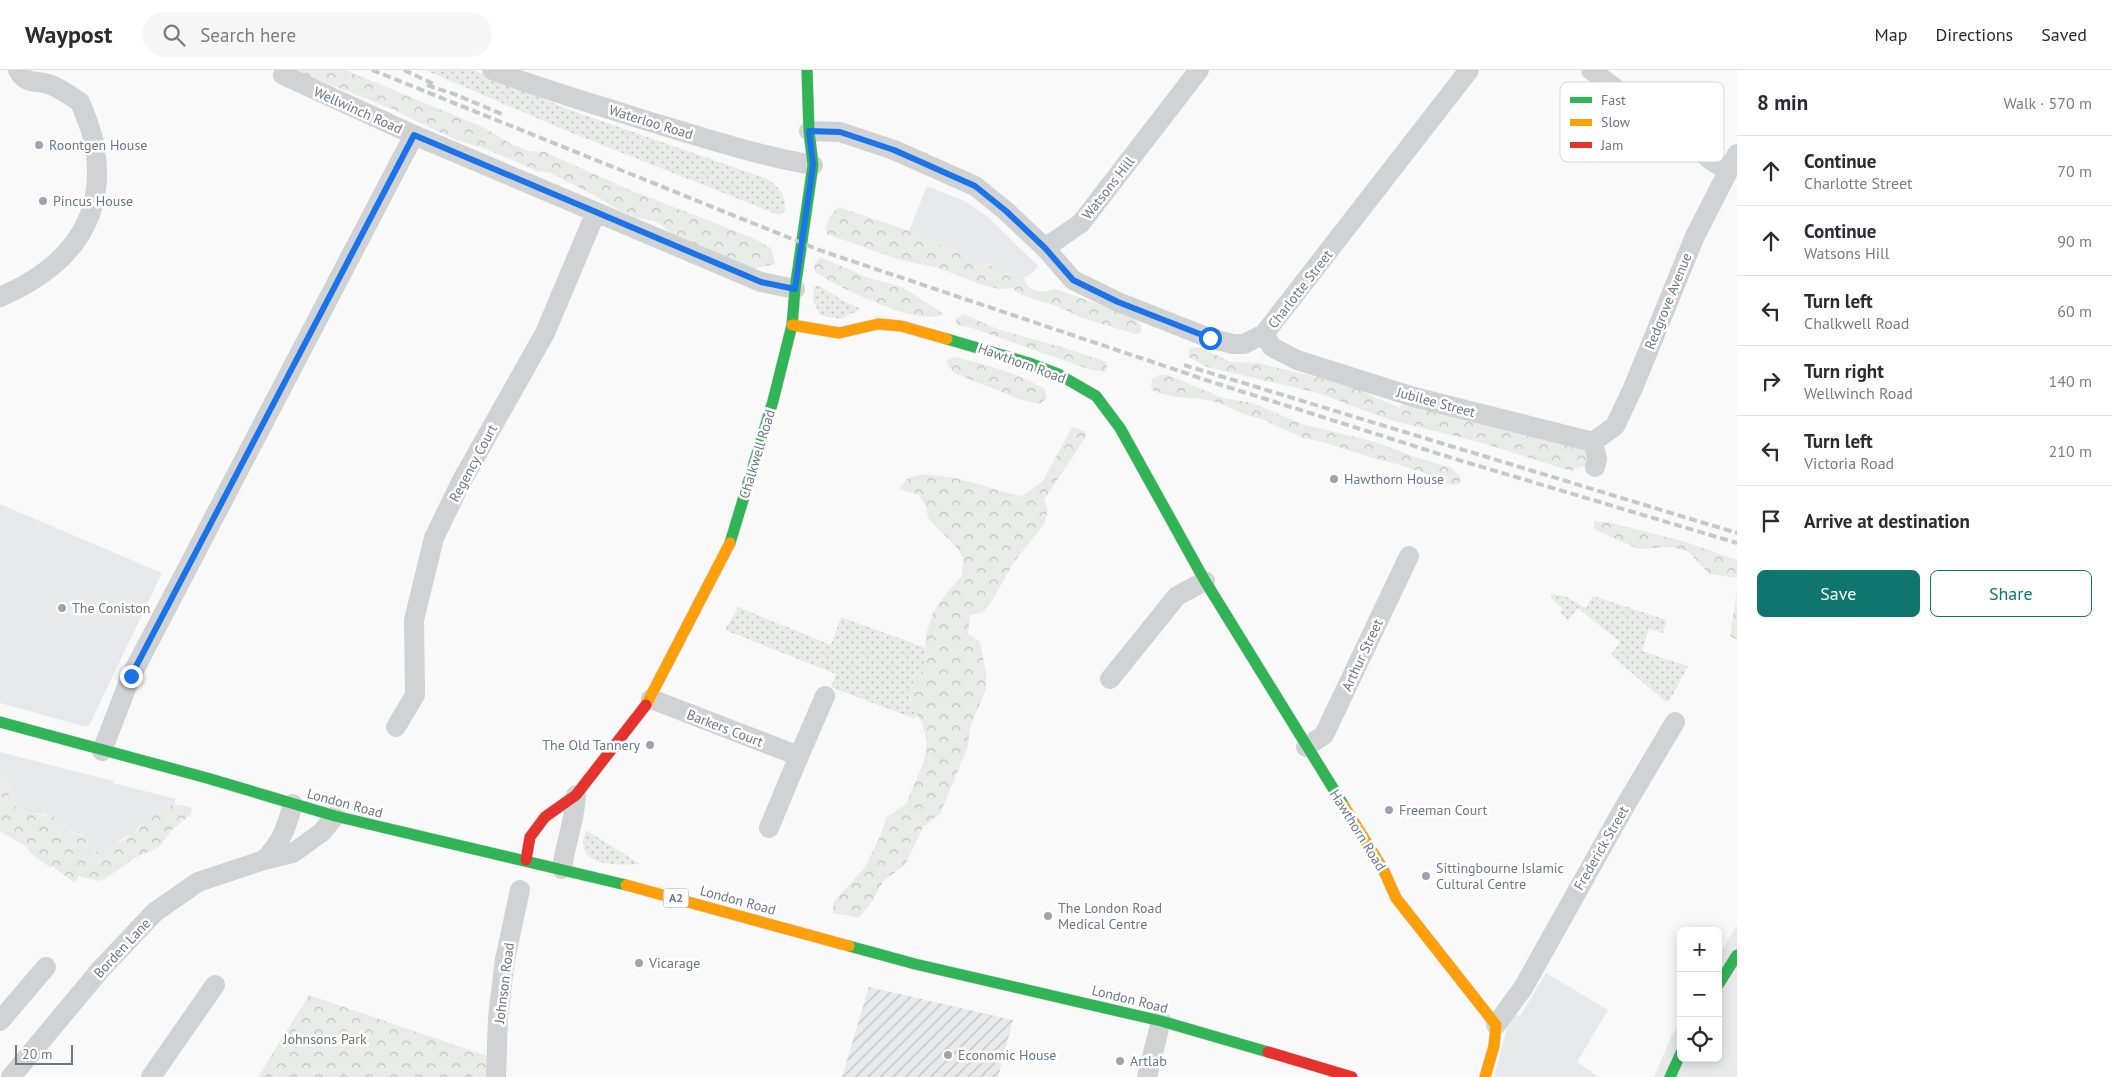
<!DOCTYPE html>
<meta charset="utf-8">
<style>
body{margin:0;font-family:"PT Sans",sans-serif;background:#f7f7f7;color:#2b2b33}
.controls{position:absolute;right:15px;bottom:15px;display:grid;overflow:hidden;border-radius:8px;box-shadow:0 2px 12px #0003}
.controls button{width:45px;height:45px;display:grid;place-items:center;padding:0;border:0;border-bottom:1px solid #e1e1e2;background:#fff;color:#2b2b33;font:25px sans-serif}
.scale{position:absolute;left:15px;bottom:12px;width:58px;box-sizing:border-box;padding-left:5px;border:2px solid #697889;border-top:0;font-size:14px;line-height:18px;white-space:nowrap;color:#697889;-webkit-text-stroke:4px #fff;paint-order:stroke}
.stop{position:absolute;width:15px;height:15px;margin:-11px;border:4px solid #1a73e8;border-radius:50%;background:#fff}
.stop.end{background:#1a73e8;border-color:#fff;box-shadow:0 1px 5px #0008}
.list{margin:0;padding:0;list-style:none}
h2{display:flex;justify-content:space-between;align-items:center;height:65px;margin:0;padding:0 20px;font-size:21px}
h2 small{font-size:16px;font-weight:400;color:#7c7c81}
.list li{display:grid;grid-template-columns:32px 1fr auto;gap:15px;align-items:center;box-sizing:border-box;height:70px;padding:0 20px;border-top:1px solid #e1e1e2}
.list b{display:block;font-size:19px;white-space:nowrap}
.list p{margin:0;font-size:16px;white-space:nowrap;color:#7c7c81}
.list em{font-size:16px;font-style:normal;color:#7c7c81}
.actions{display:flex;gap:10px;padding:15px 20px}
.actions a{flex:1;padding:11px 0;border:1px solid #0f766e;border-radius:8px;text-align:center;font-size:18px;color:#0f766e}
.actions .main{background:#0f766e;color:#fff}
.icon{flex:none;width:28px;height:28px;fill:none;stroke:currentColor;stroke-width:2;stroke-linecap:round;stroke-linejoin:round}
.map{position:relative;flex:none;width:1737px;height:1007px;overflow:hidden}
header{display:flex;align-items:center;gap:30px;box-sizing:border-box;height:70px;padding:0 25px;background:#fff;border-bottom:1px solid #e1e1e2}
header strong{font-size:24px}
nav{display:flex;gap:28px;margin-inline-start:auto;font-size:18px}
.search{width:350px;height:45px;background:#f7f7f7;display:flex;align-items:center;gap:12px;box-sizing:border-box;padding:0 18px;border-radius:28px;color:#7c7c81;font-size:19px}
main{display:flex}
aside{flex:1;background:#fff}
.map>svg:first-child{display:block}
.built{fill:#e8e9ea}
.industrial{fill:url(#industrial-furrows)}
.grass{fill:url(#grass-dots)}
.forest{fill:url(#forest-crowns)}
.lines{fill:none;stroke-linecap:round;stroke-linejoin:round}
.fast-casing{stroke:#d6d7d8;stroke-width:12}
.slow-casing{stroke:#d6d7d8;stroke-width:12}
.jam-casing{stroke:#d6d7d8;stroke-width:12}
.street{stroke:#d1d2d4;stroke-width:20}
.fast{stroke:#30b455;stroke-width:11}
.slow{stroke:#ff9f0a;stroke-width:11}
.jam{stroke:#e5322d;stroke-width:11}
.rail{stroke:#c7c8c9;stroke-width:4;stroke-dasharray:8 4;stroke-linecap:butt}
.route{stroke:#1a73e8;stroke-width:6}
.poi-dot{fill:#9ba5b0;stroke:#fff;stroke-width:2}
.labels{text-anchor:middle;stroke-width:5;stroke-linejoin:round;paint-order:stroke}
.shield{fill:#fff;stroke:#96a0ac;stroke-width:1}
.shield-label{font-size:12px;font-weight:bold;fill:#697889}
.street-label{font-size:14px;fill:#697889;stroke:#fff}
.poi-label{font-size:14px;fill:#697889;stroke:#fff;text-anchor:start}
.park-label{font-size:14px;fill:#667a64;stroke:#fff}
.key{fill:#fff;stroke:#d2d6dc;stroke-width:1}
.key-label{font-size:14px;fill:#697889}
</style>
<header>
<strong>Waypost</strong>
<div class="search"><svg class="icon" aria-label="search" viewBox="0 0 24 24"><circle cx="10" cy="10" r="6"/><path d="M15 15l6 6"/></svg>Search here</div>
<nav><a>Map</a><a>Directions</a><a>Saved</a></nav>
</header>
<main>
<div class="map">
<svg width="1737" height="1007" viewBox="0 0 1737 1007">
<defs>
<pattern id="industrial-furrows" width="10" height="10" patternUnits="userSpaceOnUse" patternTransform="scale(1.25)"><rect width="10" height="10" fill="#e8e9ea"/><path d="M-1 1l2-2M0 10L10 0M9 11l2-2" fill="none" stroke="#c0c2c3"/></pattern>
<pattern id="grass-dots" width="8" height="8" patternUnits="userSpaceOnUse" patternTransform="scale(1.25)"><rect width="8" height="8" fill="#e8ece7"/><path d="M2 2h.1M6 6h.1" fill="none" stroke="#c0c4c1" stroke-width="1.8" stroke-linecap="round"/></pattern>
<pattern id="forest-crowns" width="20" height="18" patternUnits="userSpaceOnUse" patternTransform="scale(1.25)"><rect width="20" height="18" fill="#e8ece7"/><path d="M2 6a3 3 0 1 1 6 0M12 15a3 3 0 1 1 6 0" fill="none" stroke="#c0c4c1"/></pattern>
</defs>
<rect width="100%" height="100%" fill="#f9f9f9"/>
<path class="built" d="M927,116L964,131L987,146L1038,196L1033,202L1024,208L975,190L909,161Z
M0,434L162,503L89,656H83L0,633Z
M0,682L114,711L113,713L176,729L174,734L141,754L133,765L125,767L114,775L85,787L79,785L92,773L83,765L60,759L58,752L46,744L29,743L8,733V708L0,703Z
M1737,855V1007H1654L1671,967L1681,951V988H1718V887Z
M1546,903L1608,940L1577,992L1599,1007H1494L1511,943L1520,946Z"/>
<path class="industrial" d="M869,917L1013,950L998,1007H842Z"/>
<path class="grass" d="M425,0H473L570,40L765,108C780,117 786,124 785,141L779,145L567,61Z
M818,215L842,230L861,239L840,249L820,245L813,230L814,217Z
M1551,524L1565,526L1586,538L1593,526L1667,550L1663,563L1649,559L1642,581L1688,596L1670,630L1666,632L1611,585L1620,572L1578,538L1568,550L1560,543L1562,538L1551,528Z
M738,537L831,575L841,547L926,578L925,597L913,613L910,631L918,642L915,649L831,617L836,604L725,560Z
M586,760L640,794C617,795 571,798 586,760Z"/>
<path class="forest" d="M293,0H345L483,57L513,75L529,81L545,82L630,120L753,168L771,178L775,194L753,199L675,167L658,152L638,148L620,141L598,127L550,103L537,101L489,80L456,70L392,39Z
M839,137L909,161L975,190L1024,208C1027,222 1044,224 1055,219L1132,246L1141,255V263L1135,264L1082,248L1056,236L1022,225L1012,218L999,219L980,214L938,198L897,189L827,164C825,153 830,144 839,137Z
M820,187L869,208L902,217L944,244C921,258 837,217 815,202L814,195Z
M963,244L1000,260L1062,277L1107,292L1106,302L1091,300L969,257L956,255V249Z
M1199,277L1231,292L1258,293L1349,315L1399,338L1414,321L1589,365L1586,395L1571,401L1479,372L1390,350L1318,323L1207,297L1188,287L1190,278Z
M954,287C986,294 1016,303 1045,319L1047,328L1039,334L1019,329L954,303L946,292L950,288Z
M1159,305H1168L1223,328L1253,333L1302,354L1376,372L1418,388L1450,397L1460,406V413L1454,415L1443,413L1424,403L1397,394L1373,388L1323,372L1303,368L1264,350L1246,345L1220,333L1202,329L1174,327L1153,321L1151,316L1152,309Z
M1072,357L1085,361V368L1044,430L1048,440L1044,454L1014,492L993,529L984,542L970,545L968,564L980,572L986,603V619L970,658L968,676L940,744L923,757L905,795L884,810L871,833L859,848L833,843V833L865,797L879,769L887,747L906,734L924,691L927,674L923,655L910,632L913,613L925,597L926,564L933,543L942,529L962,505L963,488L958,479L928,448L926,437L919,425L899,419C901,417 904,412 906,410C930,393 995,422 1022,426L1043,411Z
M1594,451L1612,453L1686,472L1737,490V508L1709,504L1689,482L1672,477L1638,479L1594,459Z
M1737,520V570L1730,566Z
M0,703L8,708L11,718L8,727L9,733L29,743L55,747L60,759L90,768L92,773L80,785C89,788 125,770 134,764C137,762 138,758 141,755C146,749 167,737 174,734L187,736L192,739L191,744L171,761L159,777L133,789L105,809L98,811L79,806L75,813L52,796L51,798L30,783L28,778L0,761Z
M309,925L493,988L491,1007H258Z"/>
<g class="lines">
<defs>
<path id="fast" d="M947,269L1029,293L1058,304L1096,326L1120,358L1205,511L1344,736
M730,473L773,331L792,255L795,219L813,95L809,61L807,0
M0,652L207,708L335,746L626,815
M849,876L915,894L1161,951L1268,982
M1718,915L1737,885
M1670,1007L1681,983"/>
<path id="slow" d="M792,255L839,263L878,254L901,256L947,269
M646,635L730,473
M1344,736L1384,801L1396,828L1496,955L1494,976L1485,1007
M626,815L849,876"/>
<path id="jam" d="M526,790L530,767L545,747L576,725L646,635
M1268,982L1352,1007"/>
</defs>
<use href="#fast" class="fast-casing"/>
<use href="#slow" class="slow-casing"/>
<use href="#jam" class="jam-casing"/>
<path class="street" d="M492,0C541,19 591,33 641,49C698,66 755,85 813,95
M1591,0L1715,93L1728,100
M283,5L414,65L761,212L795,219
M809,61L840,62L894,80L975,116L1006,141L1045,178L1073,210L1118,232L1209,268L1233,274H1244L1264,264L1469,0
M1045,178L1081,153L1199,0
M0,227C65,199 107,153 95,79C93,63 86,47 80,32C70,26 59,17 48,14C34,9 27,16 18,0
M1264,264L1272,277L1297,290L1414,327L1593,372L1597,389L1595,397
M1593,372L1615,356L1633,318L1695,166L1737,84
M1110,609L1177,526L1205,511
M651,629L799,686L769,758
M396,657L415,625L414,550L434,468L461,412L545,263L596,142
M1306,677L1324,665L1409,486
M102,681L131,606L414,65
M799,686L825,626
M264,790C282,772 286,758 293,734
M562,799C565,774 575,750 576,725
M0,951L46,897
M1496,955L1523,918L1625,736L1675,652
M11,1007L101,899L155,842L198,812L264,790L293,783L322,762L335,746
M151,1007L215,915
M496,1007L498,947L505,889L520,820
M1147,1007L1161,951"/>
<use href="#fast" class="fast"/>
<use href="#slow" class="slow"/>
<use href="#jam" class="jam"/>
<path class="rail" d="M372,0L822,181L1215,313L1452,388L1737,473
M404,0L436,15
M427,15L454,24L504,45
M1184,295L1737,463"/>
</g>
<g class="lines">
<path class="route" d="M131,606L414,65L761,212L795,219L813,95L809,61L840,62L894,80L975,116L1006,141L1045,178L1073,210L1118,232L1210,268"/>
</g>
<g class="poi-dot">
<circle cx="39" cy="75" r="5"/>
<circle cx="43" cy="131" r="5"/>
<circle cx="1334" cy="409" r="5"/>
<circle cx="62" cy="538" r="5"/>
<circle cx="650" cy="675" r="5"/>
<circle cx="1389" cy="740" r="5"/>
<circle cx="1426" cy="806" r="5"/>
<circle cx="1048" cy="846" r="5"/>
<circle cx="639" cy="893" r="5"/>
<circle cx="948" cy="985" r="5"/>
<circle cx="1120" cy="991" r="5"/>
</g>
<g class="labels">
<rect class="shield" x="663.5" y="818.5" width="25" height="19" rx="4"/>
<g class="shield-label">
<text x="676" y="832">A2</text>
</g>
<g class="street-label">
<text transform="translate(358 40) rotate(24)" y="5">Wellwinch Road</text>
<text transform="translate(651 52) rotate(17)" y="5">Waterloo Road</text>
<text transform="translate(1108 118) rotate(-52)" y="5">Watsons Hill</text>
<text transform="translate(1300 219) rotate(-52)" y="5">Charlotte Street</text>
<text transform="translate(1668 231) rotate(-68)" y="5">Redgrove Avenue</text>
<text transform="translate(1022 293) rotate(20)" y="5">Hawthorn Road</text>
<text transform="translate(1436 332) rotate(15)" y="5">Jubilee Street</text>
<text transform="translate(757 384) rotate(-73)" y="5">Chalkwell Road</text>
<text transform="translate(473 393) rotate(-62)" y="5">Regency Court</text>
<text transform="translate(1362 585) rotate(-65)" y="5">Arthur Street</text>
<text transform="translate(725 658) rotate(21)" y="5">Barkers Court</text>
<text transform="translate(345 733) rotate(15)" y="5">London Road</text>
<text transform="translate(1358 760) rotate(58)" y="5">Hawthorn Road</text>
<text transform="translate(1601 778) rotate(-60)" y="5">Frederick Street</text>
<text transform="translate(738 830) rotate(15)" y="5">London Road</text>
<text transform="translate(122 878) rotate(-47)" y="5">Borden Lane</text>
<text transform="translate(504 913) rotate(-83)" y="5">Johnson Road</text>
<text transform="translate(1130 929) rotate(14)" y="5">London Road</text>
</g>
<g class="poi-label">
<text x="49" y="80">Roontgen House</text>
<text x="53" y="136">Pincus House</text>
<text x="1344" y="414">Hawthorn House</text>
<text x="72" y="543">The Coniston</text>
<text x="640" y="680" text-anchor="end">The Old Tannery</text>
<text x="1399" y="745">Freeman Court</text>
<text x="1436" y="803">Sittingbourne Islamic<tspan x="1436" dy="16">Cultural Centre</tspan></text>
<text x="1058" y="843">The London Road<tspan x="1058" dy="16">Medical Centre</tspan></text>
<text x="649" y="898">Vicarage</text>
<text x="958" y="990">Economic House</text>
<text x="1130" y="996">Artlab</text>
</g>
<g class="park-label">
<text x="325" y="974">Johnsons Park</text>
</g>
</g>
<rect x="1560" y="12" width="164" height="80" rx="8" class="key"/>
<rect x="1570" y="27" width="22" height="6" fill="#30b455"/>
<rect x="1570" y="49" width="22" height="7" fill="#ff9f0a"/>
<rect x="1570" y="72" width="22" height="6" fill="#e5322d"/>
<g class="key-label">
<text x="1601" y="35">Fast</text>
<text x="1601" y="57">Slow</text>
<text x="1601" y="80">Jam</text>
</g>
</svg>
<div class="controls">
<button>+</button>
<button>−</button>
<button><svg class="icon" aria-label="locate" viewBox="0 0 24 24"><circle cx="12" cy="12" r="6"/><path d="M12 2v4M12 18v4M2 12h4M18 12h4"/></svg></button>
</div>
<div class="scale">20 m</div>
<div class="stop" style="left:1210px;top:268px"></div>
<div class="stop end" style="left:131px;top:606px"></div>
</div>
<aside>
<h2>8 min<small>Walk · 570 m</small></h2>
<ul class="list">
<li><svg class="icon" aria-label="ahead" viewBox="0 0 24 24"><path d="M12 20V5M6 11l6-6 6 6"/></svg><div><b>Continue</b><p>Charlotte Street</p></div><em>70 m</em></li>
<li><svg class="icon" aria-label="ahead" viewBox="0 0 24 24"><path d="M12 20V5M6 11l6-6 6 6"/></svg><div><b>Continue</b><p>Watsons Hill</p></div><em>90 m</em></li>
<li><svg class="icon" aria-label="left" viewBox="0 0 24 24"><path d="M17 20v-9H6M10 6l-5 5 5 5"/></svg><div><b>Turn left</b><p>Chalkwell Road</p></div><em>60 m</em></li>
<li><svg class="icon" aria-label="right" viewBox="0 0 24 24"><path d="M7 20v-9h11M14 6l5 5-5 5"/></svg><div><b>Turn right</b><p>Wellwinch Road</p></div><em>140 m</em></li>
<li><svg class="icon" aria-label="left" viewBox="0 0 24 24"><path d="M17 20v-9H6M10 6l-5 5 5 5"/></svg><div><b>Turn left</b><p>Victoria Road</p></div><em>210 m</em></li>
<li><svg class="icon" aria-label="arrive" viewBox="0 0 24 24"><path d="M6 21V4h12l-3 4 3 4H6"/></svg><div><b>Arrive at destination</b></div></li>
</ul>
<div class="actions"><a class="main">Save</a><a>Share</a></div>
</aside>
</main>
